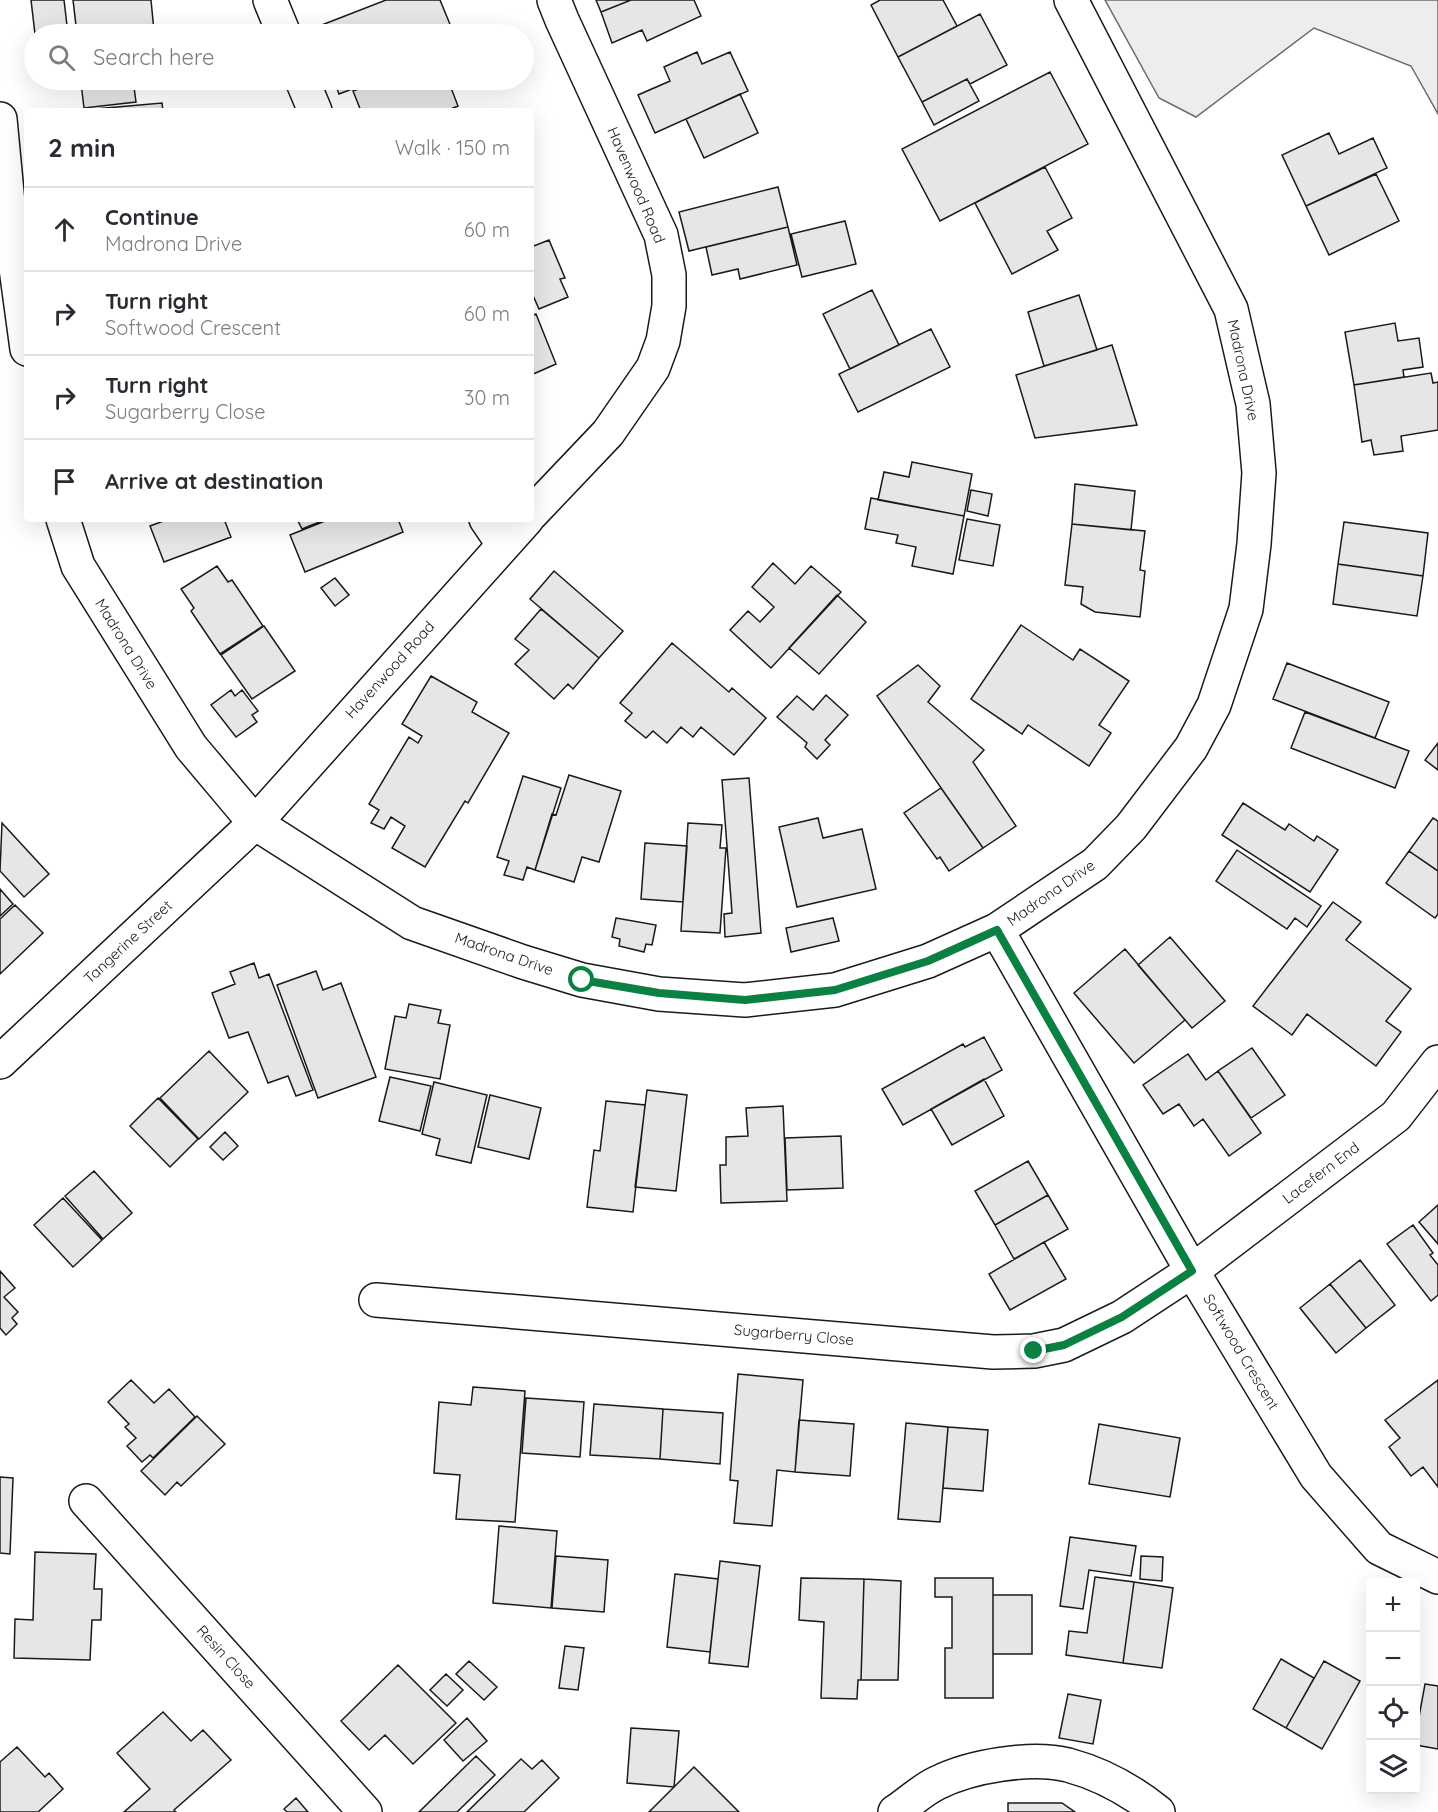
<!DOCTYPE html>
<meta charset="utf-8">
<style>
body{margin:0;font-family:Quicksand,sans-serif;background:#f2f2f3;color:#2b2b33}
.controls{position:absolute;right:18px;bottom:18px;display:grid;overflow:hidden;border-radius:6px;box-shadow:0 6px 24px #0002}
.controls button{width:54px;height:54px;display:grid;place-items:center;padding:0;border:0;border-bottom:2px solid #e1e1e2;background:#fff;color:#2b2b33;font:30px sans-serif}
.stop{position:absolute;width:18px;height:18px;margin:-14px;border:4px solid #0b8043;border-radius:50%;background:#fff}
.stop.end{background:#0b8043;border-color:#fff;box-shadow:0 2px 6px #0008}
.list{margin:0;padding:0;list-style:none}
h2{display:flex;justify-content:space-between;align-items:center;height:78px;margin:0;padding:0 24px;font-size:26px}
h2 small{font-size:20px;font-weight:400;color:#7c7c81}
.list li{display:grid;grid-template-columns:39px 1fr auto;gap:18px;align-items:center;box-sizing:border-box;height:84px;padding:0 24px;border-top:2px solid #e1e1e2}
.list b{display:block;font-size:22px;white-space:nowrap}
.list p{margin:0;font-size:20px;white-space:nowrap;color:#7c7c81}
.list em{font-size:20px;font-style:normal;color:#7c7c81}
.icon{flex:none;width:33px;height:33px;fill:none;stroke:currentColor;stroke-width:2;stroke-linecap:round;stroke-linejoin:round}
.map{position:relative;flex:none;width:1438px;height:1812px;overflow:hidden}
.search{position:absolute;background:#fff;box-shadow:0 6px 24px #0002;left:24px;top:24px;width:510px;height:66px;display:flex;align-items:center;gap:15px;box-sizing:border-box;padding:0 21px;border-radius:33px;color:#7c7c81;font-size:22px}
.panel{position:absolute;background:#fff;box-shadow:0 6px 24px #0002;left:24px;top:108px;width:510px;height:414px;border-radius:6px}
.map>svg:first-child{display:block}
.built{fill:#ededed;stroke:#6a6a6a;stroke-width:1.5}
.building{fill:#e6e6e6;stroke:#1a1a1a;stroke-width:1.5}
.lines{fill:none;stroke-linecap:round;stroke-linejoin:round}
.minor-casing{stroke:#1a1a1a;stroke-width:36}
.minor{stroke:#fff;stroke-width:33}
.route{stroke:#0b8043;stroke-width:8}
.labels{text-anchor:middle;stroke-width:4.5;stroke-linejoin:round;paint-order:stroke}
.street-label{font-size:15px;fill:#1a1a1a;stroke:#fff}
</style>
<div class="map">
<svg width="1438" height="1812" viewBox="0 0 1438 1812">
<rect width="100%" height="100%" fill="#fff"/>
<path class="built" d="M1105,0H1438V114L1411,66L1314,28L1196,117L1159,98Z"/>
<path class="building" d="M31,0H64L68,34H35Z
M73,0H151L154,31L123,34H77Z
M386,0H440L454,34H316L314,28Z
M596,0H631L601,12Z
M631,0H694L701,16L647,41L642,30L612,43L601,12Z
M880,0H943L957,26L898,57L871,5Z
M980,14L1007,65L970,84L967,79L922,102L898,57Z
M697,52L702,64L730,52L748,91L655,133L638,95L670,81L664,67Z
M1050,72L1088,144L940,221L902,149Z
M967,79L979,101L934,125L922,102Z
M49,80H133L136,102L84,108L81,83L49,87Z
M334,80H376L339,94Z
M382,80H448L458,106L446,111H361L353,91Z
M740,94L758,133L704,158L686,119Z
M162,103L163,111H83V110Z
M1329,133L1339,154L1373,138L1387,168L1306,206L1282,155Z
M1045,167L1072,218L1047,231L1058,250L1012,274L975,203Z
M1376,174L1399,221L1329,255L1306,206Z
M778,187L788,227L689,251L679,212Z
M845,221L856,264L802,277L791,234Z
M788,227L797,265L740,279L738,269L712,275L706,247Z
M549,240L565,278L560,279L568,297L539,309L531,291V247Z
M872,290L899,345L850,369L823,314Z
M1079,295L1097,350L1044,366L1028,312Z
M536,314L556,364L531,375V316Z
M1395,323L1398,341L1419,338L1423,367L1403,370L1404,377L1354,385L1345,332Z
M931,329L950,367L858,412L839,374Z
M1112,345L1137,425L1035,438L1016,375Z
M1431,373L1433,383L1438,382V430L1401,436L1403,451L1374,455L1371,440L1362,442L1354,385Z
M912,462L972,474L964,516L878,500L884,472L909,477Z
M1075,484L1135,491L1131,530L1072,524Z
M971,490L992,494L988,516L967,511Z
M871,498L964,516L953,574L912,566L916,547L896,543L898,535L865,529Z
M169,519H224L231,537L164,562L150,526Z
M297,519H327L302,529Z
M330,519H398L403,532L305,572L290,535Z
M967,519L1000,525L993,566L959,560Z
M1344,522L1428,533L1423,576L1338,564Z
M1072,524L1145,531L1140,570L1145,571L1140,617L1095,612L1081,604L1083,587L1065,585Z
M773,563L795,584L811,566L841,592L771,668L730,630L748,611L760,622L774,607L752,587Z
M1338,564L1423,576L1417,616L1333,604Z
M217,566L228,582L232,580L263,626L220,654L191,611L194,608L181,589Z
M554,571L623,631L599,658L530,599Z
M335,578L349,595L335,606L321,588Z
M837,595L866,622L819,674L789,648Z
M541,609L599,658L573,689L568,684L554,699L515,664L529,650L515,639Z
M1021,625L1073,660L1080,649L1129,681L1099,725L1111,733L1089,766L1028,725L1022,734L971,699Z
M264,626L295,671L252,699L221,655Z
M672,643L729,692L732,688L766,718L734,755L701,727L693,737L681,727L667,743L653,731L646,738L625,721L632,713L620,703Z
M1287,663L1389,702L1375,738L1273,699Z
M918,665L940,686L928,702L984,750L973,762L1016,826L983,848L877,696Z
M431,676L477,702L472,712L509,733L468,803L465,801L425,867L392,848L405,826L391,817L384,829L371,823L379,810L369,804L409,737L418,743L422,736L402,724Z
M231,690L235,696L242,690L258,711L252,715L257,722L236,737L211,705Z
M826,695L848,715L825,740L830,745L817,759L805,747L807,743L777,717L797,696L813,710Z
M1305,712L1409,751L1395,788L1291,748Z
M1438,743V770L1425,760Z
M569,775L621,791L599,862L582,857L574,882L535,870L552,814L556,815Z
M523,776L561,788L535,870L527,867L523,880L504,875L509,861L497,857Z
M749,778L761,933L725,937L724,914L732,913L722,780Z
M941,788L983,848L949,871L940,857L937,859L904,813Z
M1243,803L1285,830L1289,824L1314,841L1317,836L1338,850L1310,892L1222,835Z
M818,818L823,838L862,829L876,889L797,907L779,827Z
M1433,818L1438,821V871L1409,851Z
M2,823L49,874L24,897L0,871Z
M688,823L722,825L720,848H726L720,933L681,931Z
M645,843L687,846L683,902L641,899Z
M1237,850L1321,906L1307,927L1295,918L1287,929L1216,881Z
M1409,851L1438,871V914L1435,918L1386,883Z
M0,889L13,904L0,916Z
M1333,902L1361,922L1346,940L1411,989L1386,1021L1401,1032L1376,1066L1307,1014L1292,1035L1253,1006Z
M15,905L43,933L0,974V919Z
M616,918L656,925L652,945L646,944L644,952L619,946L620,939L612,937Z
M833,918L839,941L791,952L786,928Z
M1170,937L1225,1001L1192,1028L1138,965Z
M1125,949L1185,1020L1134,1063L1074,993Z
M254,963L259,978L269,974L313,1090L296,1096L288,1076L268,1083L248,1032L229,1038L212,993L235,984L230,972Z
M316,971L323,990L341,983L376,1077L318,1098L277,985Z
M409,1004L441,1010L438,1023L450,1025L440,1079L385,1069L395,1016L406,1018Z
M984,1037L1002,1070L903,1125L882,1089L963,1044L965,1047Z
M1252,1048L1285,1095L1251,1118L1218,1071Z
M209,1051L248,1092L199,1139L160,1098Z
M1188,1054L1206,1080L1218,1071L1261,1133L1229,1156L1203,1119L1194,1126L1179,1104L1163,1114L1143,1085Z
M390,1077L431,1086L420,1131L379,1121Z
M984,1079L1004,1116L952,1145L931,1109Z
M434,1082L487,1095L471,1163L436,1155L440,1139L422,1134Z
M647,1090L687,1095L676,1191L635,1187Z
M490,1095L541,1108L529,1159L478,1147Z
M158,1098L198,1139L170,1167L130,1126Z
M606,1101L645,1105L633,1212L587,1207L594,1150L600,1151Z
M783,1106L787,1201L721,1203L720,1165H726V1137L748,1136L746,1108Z
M225,1132L238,1146L223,1160L210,1147Z
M841,1136L843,1188L787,1190L785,1138Z
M1028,1161L1048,1195L995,1225L975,1191Z
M94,1171L132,1213L103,1239L65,1196Z
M1048,1195L1068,1229L1014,1259L995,1225Z
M63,1198L102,1240L73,1267L34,1225Z
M1438,1205V1244L1419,1222Z
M1413,1225L1433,1253L1430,1255L1438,1265V1295L1431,1301L1387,1244Z
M1044,1242L1066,1279L1010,1310L989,1274Z
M1360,1260L1395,1305L1366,1328L1330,1284Z
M0,1271L15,1288L4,1297L18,1312L12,1318L17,1324L6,1335L0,1328Z
M1330,1284L1366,1328L1336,1353L1300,1308Z
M738,1374L803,1380L795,1472L777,1470L772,1526L734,1523L738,1481L730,1480Z
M131,1380L154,1403L169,1389L195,1417L153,1458L150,1455L142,1462L127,1446L136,1438L125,1427L129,1424L108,1402Z
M1438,1380V1487L1423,1467L1411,1476L1389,1447L1400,1438L1385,1420Z
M473,1387L525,1391L515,1522L456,1519L460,1475L434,1473L439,1402L471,1405Z
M526,1398L584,1402L580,1457L522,1453Z
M594,1404L663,1409L660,1459L590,1455Z
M663,1409L723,1413L720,1464L660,1459Z
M197,1416L225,1444L181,1486L177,1482L165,1495L141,1471Z
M799,1420L854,1424L850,1476L795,1472Z
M906,1423L948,1427L940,1522L898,1519Z
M1099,1424L1180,1438L1170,1497L1089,1484Z
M948,1427L988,1430L983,1491L943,1488Z
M0,1477L13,1478L10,1554L0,1553Z
M499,1526L557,1531L551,1608L493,1603Z
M1070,1537L1136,1546L1131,1576L1089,1570L1083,1609L1060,1606Z
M35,1552L96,1554L94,1589H102L101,1620H92L90,1660L14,1658L15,1619L33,1620Z
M556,1556L608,1560L604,1612L552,1608Z
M1141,1556L1163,1557L1162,1581L1140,1579Z
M720,1561L760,1566L748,1667L709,1663Z
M675,1574L718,1579L710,1652L667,1647Z
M1095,1577L1134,1582L1123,1663L1066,1655L1069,1631L1087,1633Z
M801,1578L864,1579L861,1680H858L857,1699L821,1698L824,1622L799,1620Z
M935,1578H993V1698H945V1648H952V1597H935Z
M864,1579L901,1581L898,1680H861Z
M1134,1582L1173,1588L1162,1668L1123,1663Z
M993,1595H1032V1654H993Z
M565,1646L584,1648L578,1690L559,1688Z
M1281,1659L1314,1678L1286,1728L1253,1709Z
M469,1661L497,1687L484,1700L456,1674Z
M1324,1661L1360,1681L1322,1749L1286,1728Z
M398,1665L456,1723L413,1764L385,1735L369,1750L341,1721Z
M446,1674L463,1690L447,1706L430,1690Z
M1425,1684L1438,1686V1749L1416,1745V1733Z
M1068,1694L1101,1700L1093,1744L1059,1738Z
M163,1712L191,1741L203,1730L231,1760L174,1810L176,1812H124L150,1789L117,1753Z
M467,1718L487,1741L463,1761L444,1740Z
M631,1728L679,1731L674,1787L627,1783Z
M17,1747L45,1777L49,1773L63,1789L38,1812H0V1762Z
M476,1756L495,1775L457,1812H419Z
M521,1759L532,1769L542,1760L559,1778L524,1812H467Z
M694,1767L739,1812H649Z
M296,1798L308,1812H287L284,1809Z
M1008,1803H1062L1075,1812H1008Z"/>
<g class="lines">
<defs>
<path id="minor" d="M270,0L284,34
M302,80L315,111
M0,119L10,224L27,349
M531,514L608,433L653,368L663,341L669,306V275L661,235L562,20L554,0
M63,519L78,566L191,747L255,823L412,923L523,962L582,980L659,994L745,1000L835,990L928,961L997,930L1095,864L1131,827L1191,748L1214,705L1246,609L1254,544L1259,473L1253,404L1231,309L1071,0
M486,519L503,544
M997,930L1192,1271L1316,1476L1379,1548L1438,1577
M0,1062L255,823L527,519
M376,1300L993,1352L1034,1351L1064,1345L1122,1317L1192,1271L1396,1116L1438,1062
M86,1501L365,1812
M895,1812C909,1803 922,1790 937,1783C971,1766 1031,1756 1068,1765C1101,1774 1132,1791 1158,1812"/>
</defs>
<use href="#minor" class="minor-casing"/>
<use href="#minor" class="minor"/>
</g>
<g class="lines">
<path class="route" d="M582,980L659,993L745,1000L835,990L928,961L997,930L1192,1271L1122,1317L1064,1345L1034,1351"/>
</g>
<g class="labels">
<g class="street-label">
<text transform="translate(636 185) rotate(67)" y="5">Havenwood Road</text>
<text transform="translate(1243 370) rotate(78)" y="5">Madrona Drive</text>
<text transform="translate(126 644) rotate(58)" y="5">Madrona Drive</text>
<text transform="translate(390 670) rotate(-48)" y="5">Havenwood Road</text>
<text transform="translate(1051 893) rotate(-35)" y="5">Madrona Drive</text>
<text transform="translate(128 942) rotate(-43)" y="5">Tangerine Street</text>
<text transform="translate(504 954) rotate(19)" y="5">Madrona Drive</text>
<text transform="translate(1321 1173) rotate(-37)" y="5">Lacefern End</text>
<text transform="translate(794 1335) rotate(5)" y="5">Sugarberry Close</text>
<text transform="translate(1241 1352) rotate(59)" y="5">Softwood Crescent</text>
<text transform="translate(226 1657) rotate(48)" y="5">Resin Close</text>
</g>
</g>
</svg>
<div class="controls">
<button>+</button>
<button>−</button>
<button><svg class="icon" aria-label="locate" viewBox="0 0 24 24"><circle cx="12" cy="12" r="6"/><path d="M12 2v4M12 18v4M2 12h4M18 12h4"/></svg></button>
<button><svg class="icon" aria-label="layers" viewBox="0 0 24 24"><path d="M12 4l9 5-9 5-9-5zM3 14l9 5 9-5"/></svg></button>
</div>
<div class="stop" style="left:582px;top:980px"></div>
<div class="stop end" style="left:1034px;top:1351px"></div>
<div class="search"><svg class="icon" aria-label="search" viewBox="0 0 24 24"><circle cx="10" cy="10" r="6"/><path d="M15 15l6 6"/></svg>Search here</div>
<section class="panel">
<h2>2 min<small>Walk · 150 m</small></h2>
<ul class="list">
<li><svg class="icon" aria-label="ahead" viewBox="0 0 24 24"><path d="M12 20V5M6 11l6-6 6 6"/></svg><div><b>Continue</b><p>Madrona Drive</p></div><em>60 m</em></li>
<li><svg class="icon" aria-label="right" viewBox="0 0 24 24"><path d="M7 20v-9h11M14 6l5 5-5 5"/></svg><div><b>Turn right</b><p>Softwood Crescent</p></div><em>60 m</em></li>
<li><svg class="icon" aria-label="right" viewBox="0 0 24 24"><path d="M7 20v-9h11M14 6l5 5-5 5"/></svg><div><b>Turn right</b><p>Sugarberry Close</p></div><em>30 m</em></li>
<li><svg class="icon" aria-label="arrive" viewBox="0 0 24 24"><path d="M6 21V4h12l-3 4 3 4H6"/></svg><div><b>Arrive at destination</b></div></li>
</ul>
</section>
</div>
